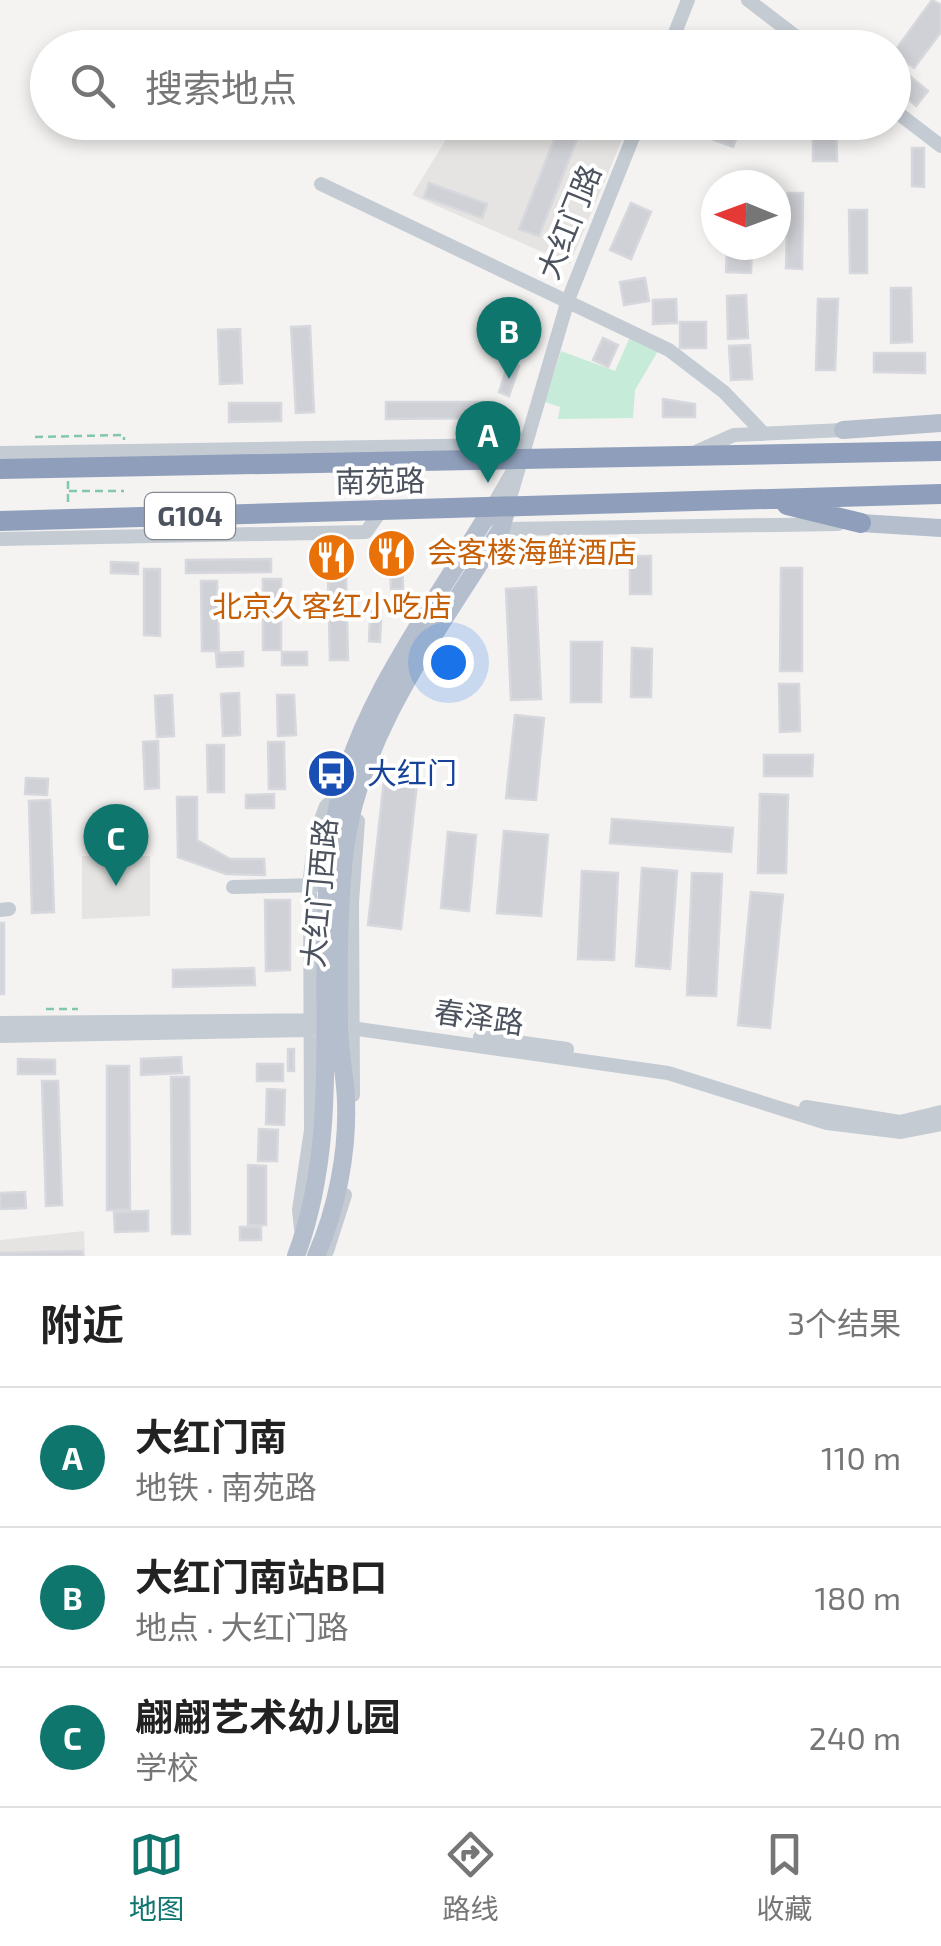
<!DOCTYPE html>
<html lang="zh">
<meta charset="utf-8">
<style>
body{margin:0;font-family:"Exo 2","Noto Sans SC",sans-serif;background:#f6f6f6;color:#222}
.compass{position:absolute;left:701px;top:170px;width:90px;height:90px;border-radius:50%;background:#fff;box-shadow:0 5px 15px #0003;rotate:271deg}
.you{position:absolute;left:448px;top:662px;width:35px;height:35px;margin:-25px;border:8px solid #fff;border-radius:50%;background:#1a73e8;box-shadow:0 0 0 15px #1a73e833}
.badge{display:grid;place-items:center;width:65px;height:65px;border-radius:50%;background:#0f766e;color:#fff;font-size:32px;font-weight:700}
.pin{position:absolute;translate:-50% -82px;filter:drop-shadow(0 2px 5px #0008)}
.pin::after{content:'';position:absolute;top:52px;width:35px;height:30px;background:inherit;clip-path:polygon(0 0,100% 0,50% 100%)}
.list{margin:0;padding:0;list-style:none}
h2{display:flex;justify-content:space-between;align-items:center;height:130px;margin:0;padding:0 40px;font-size:42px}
h2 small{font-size:32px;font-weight:400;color:#767676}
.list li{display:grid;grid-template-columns:65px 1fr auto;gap:30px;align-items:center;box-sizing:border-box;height:140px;padding:0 40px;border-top:2px solid #e0e0e0}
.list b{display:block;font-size:38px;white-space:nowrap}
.list p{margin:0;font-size:32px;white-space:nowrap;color:#767676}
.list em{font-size:32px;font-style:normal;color:#767676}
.icon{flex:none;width:55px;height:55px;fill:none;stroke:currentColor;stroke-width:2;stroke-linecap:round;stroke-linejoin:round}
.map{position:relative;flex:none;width:941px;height:1256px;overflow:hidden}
.search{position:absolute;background:#fff;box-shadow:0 5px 15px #0003;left:30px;right:30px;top:30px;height:110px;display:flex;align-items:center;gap:25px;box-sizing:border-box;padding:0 35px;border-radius:55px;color:#767676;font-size:38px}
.sheet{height:550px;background:#fff}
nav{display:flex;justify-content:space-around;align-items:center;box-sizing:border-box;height:140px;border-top:2px solid #e0e0e0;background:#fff;font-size:28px;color:#767676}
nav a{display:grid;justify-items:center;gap:5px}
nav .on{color:#0f766e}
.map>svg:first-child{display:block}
.education{fill:#e5e4e3}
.green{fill:#c6ecd9}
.building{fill:#d0d1d6;stroke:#d7d8dd;stroke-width:2.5}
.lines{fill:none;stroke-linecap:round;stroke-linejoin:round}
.path{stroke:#81c7ad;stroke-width:2.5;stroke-dasharray:8 5;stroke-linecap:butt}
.minor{stroke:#c4cbd2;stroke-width:14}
.major{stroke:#b5becd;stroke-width:18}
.highway{stroke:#8f9fbb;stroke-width:20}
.labels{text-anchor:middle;stroke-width:8;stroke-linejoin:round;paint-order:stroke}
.shield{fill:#fff;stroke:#82878e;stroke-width:2.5}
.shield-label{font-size:28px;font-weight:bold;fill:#4c535e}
.street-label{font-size:30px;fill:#4c535e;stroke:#fff}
.food-label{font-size:30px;fill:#c56008;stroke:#fff;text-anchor:start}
.transit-label{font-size:30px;fill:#164399;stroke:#fff;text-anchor:start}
</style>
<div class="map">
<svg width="941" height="1256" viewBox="0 0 941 1256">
<rect width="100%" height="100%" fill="#f4f3f2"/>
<path class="education" d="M456,123H629L570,264L412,195Z
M82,856H150V916L82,919Z
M84,1231L85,1256H0V1240Z"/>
<path class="green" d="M630,337L658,351L635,390L633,418L558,419L560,407L545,402L561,351L615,371Z"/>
<path class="building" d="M932,0L941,5V32L914,68L894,52Z
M897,66L928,91L916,106L894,87Z
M561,122L581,129L539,236L519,229Z
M712,122H743L733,147L706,137Z
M813,122H836L837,161H813Z
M912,148H924V187L912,186Z
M429,183L487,204L482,218L424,197Z
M788,193H803L802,269L786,268Z
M631,203L651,212L631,259L610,250Z
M849,210H867V273H850Z
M727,245H752L751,273L726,272Z
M645,278L649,301L624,305L620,282Z
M891,288H911L912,342L891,343Z
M746,295L748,338L728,339L727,296Z
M676,299L677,323L653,324V300Z
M818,299H838L835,370H816Z
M680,322H706V348H680Z
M310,326L314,412L296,413L291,327Z
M240,329L242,383L220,384L218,330Z
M603,338L618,345L608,367L593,360Z
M750,345L752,379L731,380L729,346Z
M874,353H925V373L874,372Z
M509,362L519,366L509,396L499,392Z
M663,399L695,404V417H663Z
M386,402H484V418L386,419Z
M229,403H281V421L229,422Z
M630,556H651V594H630Z
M390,557H402L403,589H391Z
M271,559V572L186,573V560Z
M111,562L138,563V574L111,573Z
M781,568H802V671H780Z
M144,569H160V636L144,635Z
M346,577L348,660H330L328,578Z
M263,579H281V650H263Z
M201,581H217L219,651H202Z
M536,587L541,699L511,700L506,589Z
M371,598H382L380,642L369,641Z
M571,642H602L601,702H571Z
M632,648L652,649L651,697H631Z
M243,652V666L217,667L216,653Z
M282,652H307V665H282Z
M779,684H799L800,731L780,732Z
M239,693L240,735L223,736L221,694Z
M172,695L174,736L157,737L155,696Z
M277,695H294L296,735L278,736Z
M515,715L544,718L536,800L506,798Z
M158,741L159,788L145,789L143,742Z
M268,742H284L285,789H269Z
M207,745H224V792H208Z
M764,755H813L812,776H764Z
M26,778L48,779L47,795L25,794Z
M384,780L417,783L401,929L368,925Z
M274,794V808H246V795Z
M760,794L788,795L786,873H758Z
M177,797H197V840L230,859H264L265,875L226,874L178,857Z
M50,800L54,912L32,913L29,801Z
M612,819L733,828L731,852L610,843Z
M504,831L548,835L541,916L497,913Z
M448,832L476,835L469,911L441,908Z
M642,868L677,871L670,969L636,966Z
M582,871L618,873L614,960L578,959Z
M692,873L722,874L716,996L687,995Z
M751,892L783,895L770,1028L738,1025Z
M265,900H290V970L266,971Z
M0,923H4V994H0Z
M254,968L255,985L173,987V970Z
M288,1049H294V1071H288Z
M181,1057L182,1073L141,1075V1059Z
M18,1059L55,1060V1074H18Z
M257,1064H283V1081H257Z
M107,1066H129L130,1210H107Z
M171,1077H189L190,1234H172Z
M42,1081H58L62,1205L46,1206Z
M267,1089L285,1090L284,1125L266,1124Z
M259,1129L278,1130L277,1161H258Z
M248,1165L266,1166V1225H248Z
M25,1192L26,1208L0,1209V1193Z
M148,1211V1231L115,1232L114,1212Z
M240,1227H261V1240H240Z
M82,1251L83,1256H0V1253Z"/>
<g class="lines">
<path class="path" d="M35,437L124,435V440
M68,481V503
M69,491H124
M46,1009H78"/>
<path class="minor" d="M748,0L811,48
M669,48L688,0
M894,110L941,146
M321,184L669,350L724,392L764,434
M698,451L734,435L843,430
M0,453L498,445L520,457
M521,457L491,509L501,529L838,524
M507,508L568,300L639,122
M0,539L366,532L381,511
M233,887L318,885
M0,910L9,909
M0,1023L334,1020
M0,1036L358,1029L668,1073L827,1123L901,1132L941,1124
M480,1037L567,1049
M353,1095L352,902L358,821
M806,1107L900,1122L941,1112
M301,1229L299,1210L311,1130L310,878L315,836L326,806L340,795
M327,1251L345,1195"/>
<path class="major" d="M843,430L941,423
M861,523L941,528
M296,1256C350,1112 307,953 338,804C359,702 438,599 491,509
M316,1256C337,1209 348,1151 346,1100C345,1075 339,1049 339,1024C338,966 338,906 345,849C360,731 441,628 501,529L507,508"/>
<path class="highway" d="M0,469L941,451
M787,505L861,523
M0,521L941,494"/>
</g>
<defs>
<symbol id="restaurant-disc" viewBox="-11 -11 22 22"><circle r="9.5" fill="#e8710a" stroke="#fff"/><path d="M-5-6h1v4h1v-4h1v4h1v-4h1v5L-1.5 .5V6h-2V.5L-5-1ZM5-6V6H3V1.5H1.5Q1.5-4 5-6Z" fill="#fff"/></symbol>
<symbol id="bus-disc" viewBox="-11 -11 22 22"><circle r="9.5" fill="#1a4fb4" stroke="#fff"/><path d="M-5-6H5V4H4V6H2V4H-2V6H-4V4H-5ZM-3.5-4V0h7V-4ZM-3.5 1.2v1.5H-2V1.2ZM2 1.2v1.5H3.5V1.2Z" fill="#fff"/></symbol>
</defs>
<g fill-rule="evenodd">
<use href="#restaurant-disc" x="364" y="526" width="55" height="55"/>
<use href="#restaurant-disc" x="304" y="530" width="55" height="55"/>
<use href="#bus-disc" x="304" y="746" width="55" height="55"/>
</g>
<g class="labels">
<rect class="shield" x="145" y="493" width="90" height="46" rx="8"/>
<g class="shield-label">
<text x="190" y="526">G104</text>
</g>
<g class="street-label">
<text transform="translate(570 222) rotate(-68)" y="10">大红门路</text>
<text transform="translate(380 482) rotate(-1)" y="10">南苑路</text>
<text transform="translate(320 893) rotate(-85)" y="10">大红门西路</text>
<text transform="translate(479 1018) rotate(8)" y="10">春泽路</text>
</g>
<g class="food-label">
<text x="427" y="563">会客楼海鲜酒店</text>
<text x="332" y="617" text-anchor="middle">北京久客红小吃店</text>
</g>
<g class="transit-label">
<text x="367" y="784">大红门</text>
</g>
</g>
</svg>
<svg class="compass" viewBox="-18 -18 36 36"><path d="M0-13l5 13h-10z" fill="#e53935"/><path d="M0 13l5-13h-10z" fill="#767676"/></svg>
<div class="you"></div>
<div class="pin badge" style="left:488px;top:483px">A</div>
<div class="pin badge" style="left:509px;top:379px">B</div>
<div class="pin badge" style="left:116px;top:886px">C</div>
<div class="search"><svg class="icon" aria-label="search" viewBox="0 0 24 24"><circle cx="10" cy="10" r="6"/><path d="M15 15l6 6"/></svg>搜索地点</div>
</div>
<section class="sheet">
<h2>附近<small>3个结果</small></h2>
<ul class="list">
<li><span class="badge">A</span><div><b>大红门南</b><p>地铁 · 南苑路</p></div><em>110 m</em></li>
<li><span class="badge">B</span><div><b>大红门南站B口</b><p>地点 · 大红门路</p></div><em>180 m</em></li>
<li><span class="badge">C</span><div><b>翩翩艺术幼儿园</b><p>学校</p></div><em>240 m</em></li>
</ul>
</section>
<nav>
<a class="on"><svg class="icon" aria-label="map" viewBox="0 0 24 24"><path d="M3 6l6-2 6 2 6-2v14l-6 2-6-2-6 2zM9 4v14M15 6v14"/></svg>地图</a>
<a><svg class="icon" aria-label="directions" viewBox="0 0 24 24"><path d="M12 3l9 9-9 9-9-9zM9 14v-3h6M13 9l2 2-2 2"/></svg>路线</a>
<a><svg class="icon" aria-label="saved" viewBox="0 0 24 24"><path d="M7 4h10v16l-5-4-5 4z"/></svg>收藏</a>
</nav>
